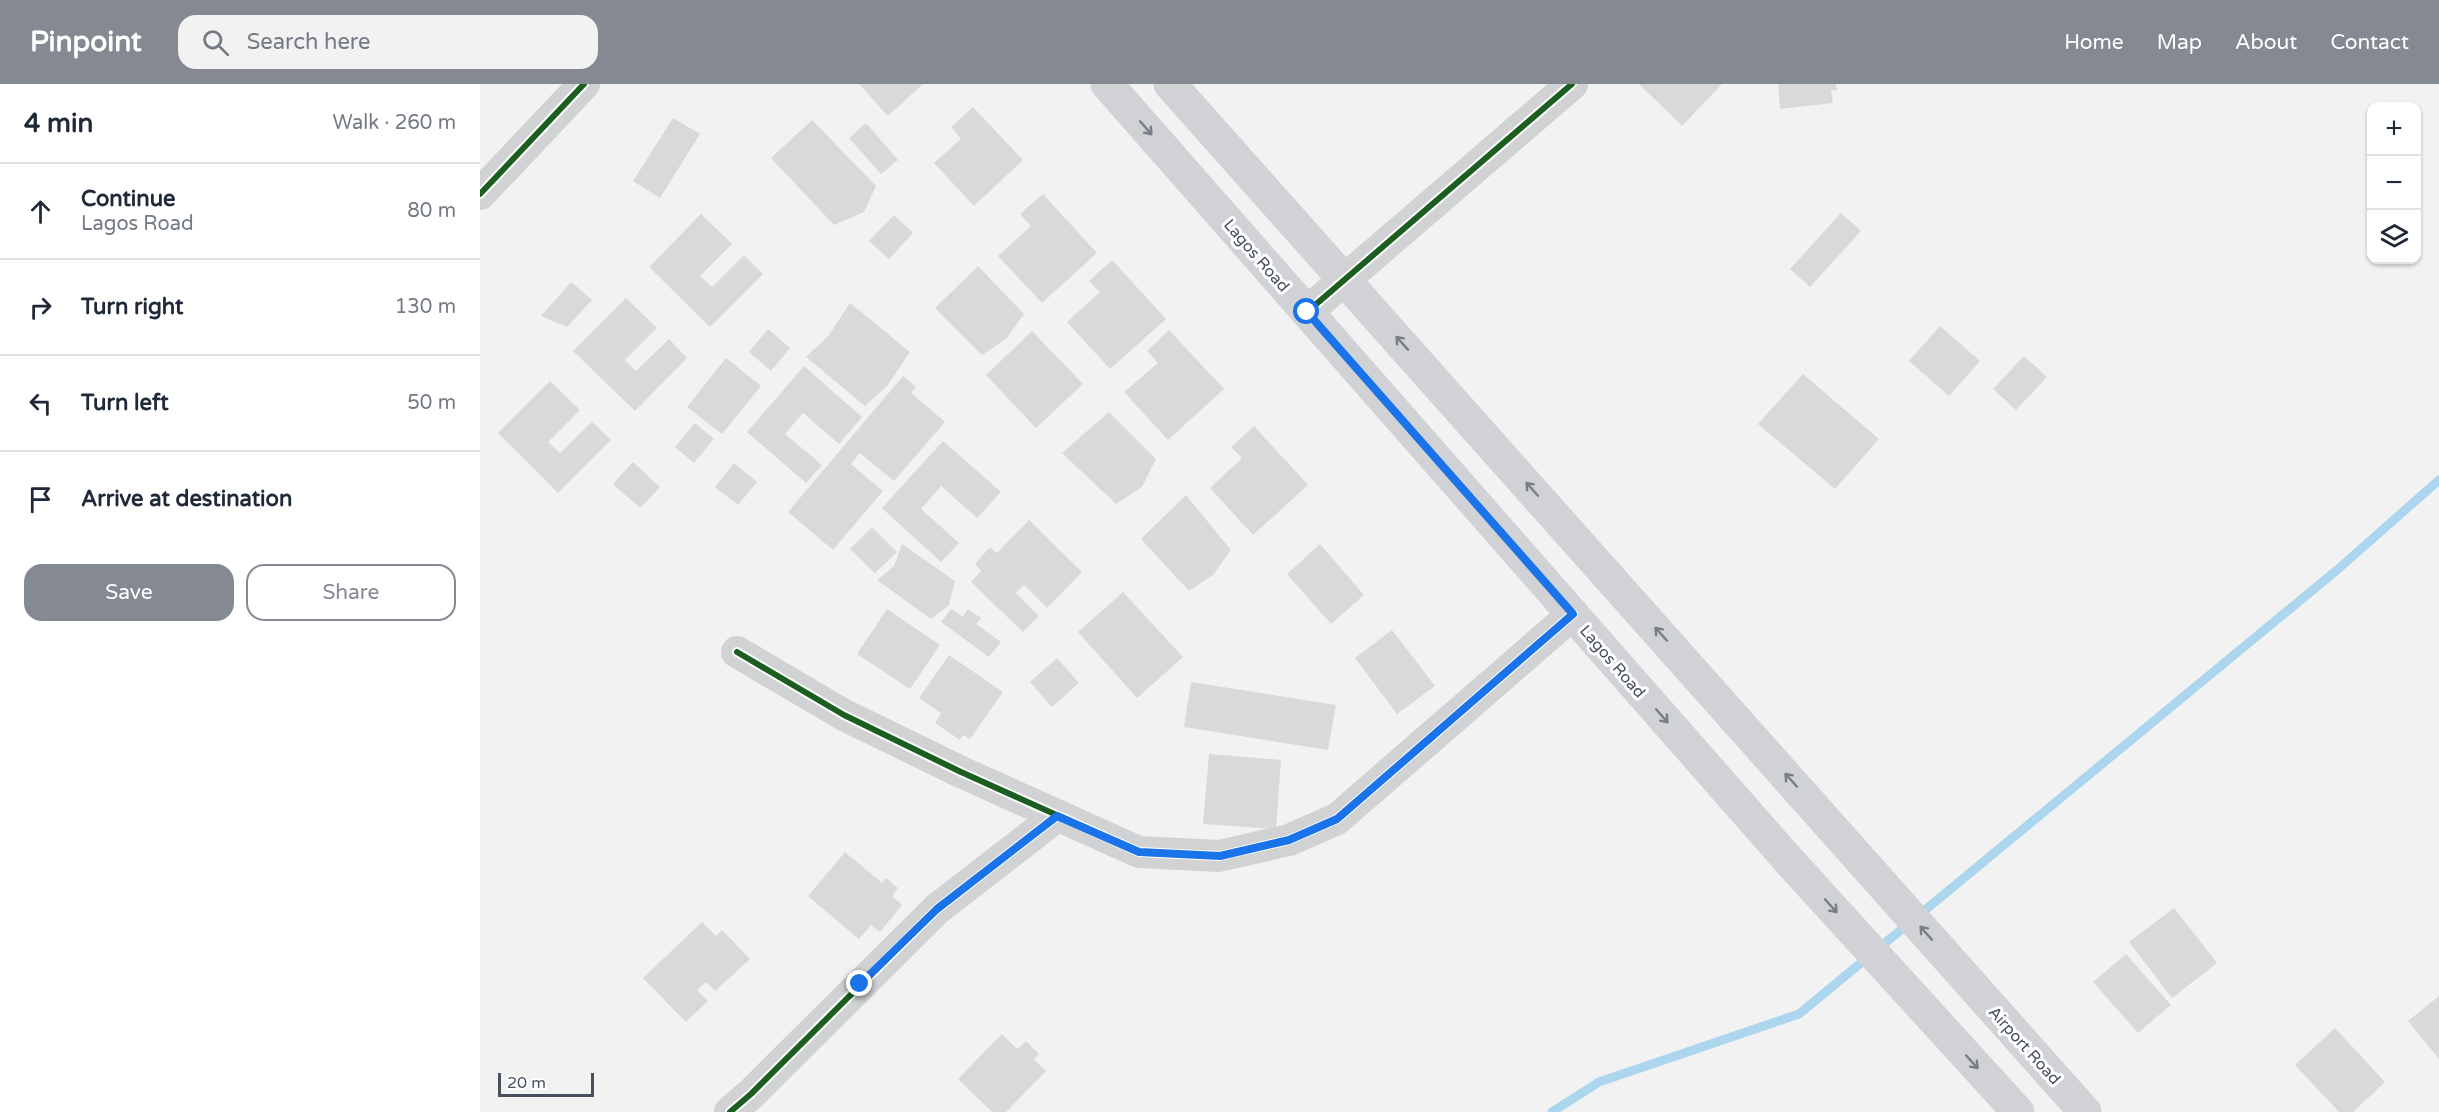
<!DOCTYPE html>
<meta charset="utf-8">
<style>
body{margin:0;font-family:"Varela Round",sans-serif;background:#f2f2f3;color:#1f2937}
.controls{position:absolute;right:18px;top:18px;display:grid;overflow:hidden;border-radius:12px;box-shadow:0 2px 4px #0004}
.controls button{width:54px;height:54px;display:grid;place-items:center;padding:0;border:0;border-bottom:2px solid #e0e1e3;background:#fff;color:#1f2937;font:30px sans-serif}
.scale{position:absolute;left:18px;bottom:15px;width:96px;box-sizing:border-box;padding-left:6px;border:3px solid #48505e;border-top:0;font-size:16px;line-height:21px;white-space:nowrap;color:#48505e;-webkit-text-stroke:4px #fff;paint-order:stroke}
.stop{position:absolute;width:18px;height:18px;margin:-14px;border:4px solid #1a73e8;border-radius:50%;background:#fff}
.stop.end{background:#1a73e8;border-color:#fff;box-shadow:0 2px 6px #0008}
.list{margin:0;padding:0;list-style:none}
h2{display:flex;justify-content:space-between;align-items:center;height:78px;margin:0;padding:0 24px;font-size:26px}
h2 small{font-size:20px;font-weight:400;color:#747a83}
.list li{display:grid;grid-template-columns:39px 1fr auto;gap:18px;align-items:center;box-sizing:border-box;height:96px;padding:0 24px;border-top:2px solid #e0e1e3}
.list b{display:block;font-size:22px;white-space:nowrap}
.list p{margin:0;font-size:20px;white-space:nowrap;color:#747a83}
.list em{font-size:20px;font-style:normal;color:#747a83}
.actions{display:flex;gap:12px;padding:18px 24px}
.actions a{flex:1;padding:14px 0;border:2px solid #848992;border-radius:18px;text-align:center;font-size:21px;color:#848992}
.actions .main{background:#848992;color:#fff}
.icon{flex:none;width:33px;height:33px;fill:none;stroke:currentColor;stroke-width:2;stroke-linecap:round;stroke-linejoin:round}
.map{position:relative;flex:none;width:1959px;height:1028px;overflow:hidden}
header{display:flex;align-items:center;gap:36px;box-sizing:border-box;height:84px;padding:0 30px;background:#848992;color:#fff}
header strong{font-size:28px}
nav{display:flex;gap:33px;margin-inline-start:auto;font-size:21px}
.search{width:420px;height:54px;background:#f2f2f3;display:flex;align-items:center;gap:15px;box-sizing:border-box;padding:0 21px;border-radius:18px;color:#747a83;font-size:22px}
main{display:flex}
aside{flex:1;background:#fff}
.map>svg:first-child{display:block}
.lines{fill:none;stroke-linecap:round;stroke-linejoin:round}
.stream{stroke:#acd5ee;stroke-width:9}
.building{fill:#d9d9db}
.minor{stroke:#d0d2d4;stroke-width:32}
.secondary{stroke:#d0d2d6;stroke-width:33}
.cycleway-casing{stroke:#fff;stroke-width:10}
.cycleway{stroke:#1b5e20;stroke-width:6}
.oneway{stroke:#787e88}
.route{stroke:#1a73e8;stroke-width:8}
.labels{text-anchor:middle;stroke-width:6;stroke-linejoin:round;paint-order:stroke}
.street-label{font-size:16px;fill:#48505e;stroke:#fff}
</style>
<header>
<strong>Pinpoint</strong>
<div class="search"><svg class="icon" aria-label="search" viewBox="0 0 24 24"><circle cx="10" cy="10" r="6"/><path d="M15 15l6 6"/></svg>Search here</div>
<nav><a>Home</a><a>Map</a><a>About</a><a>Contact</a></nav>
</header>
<main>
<aside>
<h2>4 min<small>Walk · 260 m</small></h2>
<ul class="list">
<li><svg class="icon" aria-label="ahead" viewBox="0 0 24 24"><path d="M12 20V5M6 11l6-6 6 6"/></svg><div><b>Continue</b><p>Lagos Road</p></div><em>80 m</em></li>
<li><svg class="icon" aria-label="right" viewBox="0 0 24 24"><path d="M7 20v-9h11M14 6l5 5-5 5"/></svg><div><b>Turn right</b></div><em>130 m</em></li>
<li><svg class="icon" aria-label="left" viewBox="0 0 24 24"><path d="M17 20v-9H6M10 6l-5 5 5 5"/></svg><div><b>Turn left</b></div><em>50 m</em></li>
<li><svg class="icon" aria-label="arrive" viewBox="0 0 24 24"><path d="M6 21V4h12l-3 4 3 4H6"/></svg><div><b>Arrive at destination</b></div></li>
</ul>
<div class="actions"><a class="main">Save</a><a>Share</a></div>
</aside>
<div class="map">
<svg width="1959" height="1028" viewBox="0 0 1959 1028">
<rect width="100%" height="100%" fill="#f2f2f2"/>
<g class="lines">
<path class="stream" d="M1072,1028L1119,998L1319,930L1857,486L1959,396"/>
</g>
<path class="building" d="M379,0H443L408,32Z
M1159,0H1242L1202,42Z
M1298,0H1356L1357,6H1351L1353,19L1300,25Z
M493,23L543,76L494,122L454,79L481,55L471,43Z
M193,34L220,50L180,114L153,97Z
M332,36L396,102L384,128L354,141L291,74Z
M386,39L418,76L401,90L369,54Z
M563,110L617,169L562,219L518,172L551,142L540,130Z
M1361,129L1381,147L1330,203L1310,185Z
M221,130L252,160L220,192L232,203L264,171L283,190L230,243L169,183Z
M414,131L433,149L409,175L389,157Z
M632,176L686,235L630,285L587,238L620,208L609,197Z
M498,182L544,230L526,255L502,271L455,224Z
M91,198L112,216L87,243L61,232Z
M146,214L177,244L145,276L156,287L189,255L207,274L155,327L93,267Z
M370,219L430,268L407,302L385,322L326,273L349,251Z
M1460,242L1500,277L1469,312L1429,277Z
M288,245L310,264L291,287L269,268Z
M689,246L744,305L688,356L644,308L678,279L667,267Z
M552,247L603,300L556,344L506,291Z
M1544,272L1567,293L1536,326L1513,305Z
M246,274L281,302L242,350L207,323Z
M324,282L382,333L359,360L323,329L305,350L342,381L326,399L267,348Z
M1323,290L1399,355L1355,405L1278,340Z
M423,292L436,303L431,309L465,338L414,397L380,369L371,380L403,407L353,466L308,428Z
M70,297L100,326L68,358L80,369L112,338L131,356L78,409L18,349Z
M629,328L676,375L662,403L636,420L582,369Z
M215,339L234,355L214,379L195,363Z
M774,342L828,401L773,451L730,404L762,374L751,363Z
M463,357L521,408L497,434L461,402L441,425L479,459L461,478L402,424Z
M153,378L180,403L160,424L133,400Z
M254,379L277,398L258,421L235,403Z
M706,411L751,466L733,491L709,507L661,455Z
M549,436L602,488L567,524L544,501L536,509L559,532L543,548L491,498L501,487L495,480L510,463L517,469Z
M392,443L417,468L395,489L370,465Z
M422,460L475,497L469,521L451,535L397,496L414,482Z
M840,460L884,511L851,540L807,490Z
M643,508L703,573L657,614L598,548Z
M407,525L460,561L430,605L377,570Z
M471,525L483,533L488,525L501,534L496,540L521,558L509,573L461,538Z
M912,546L955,602L917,630L875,574Z
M469,571L523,608L490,655L483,651L480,656L455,639L461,629L439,614Z
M577,574L599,599L572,623L550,598Z
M711,598L856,621L848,666L704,643Z
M729,670L801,676L796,745L723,740Z
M365,768L402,799L406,794L418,804L412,812L422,821L400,848L391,841L379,855L328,812Z
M1694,824L1737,879L1692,914L1649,858Z
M222,838L236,852L242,846L270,875L235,907L226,898L217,906L228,917L206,938L163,894Z
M1646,870L1691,921L1658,949L1613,898Z
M1959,912V975L1928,937Z
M1855,944L1905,998L1873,1028H1859L1815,981Z
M522,950L537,965L546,957L559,970L554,975L566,987L526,1028H512L478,995Z"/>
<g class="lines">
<path class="minor" d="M0,110L104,0
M827,228L1092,0
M257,568L364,631L481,688L659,768L739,772L809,756L857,735L1093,530
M250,1028L271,1010L457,825L577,732"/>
<path class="secondary" d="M627,0L1311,779L1538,1028
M690,0L1605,1028"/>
<defs>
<path id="cycleway" d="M0,110L104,0
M827,228L1092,0
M257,568L364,631L481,688L659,768L739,772L809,756L857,735L1093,530
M250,1028L271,1010L457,825L577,732"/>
</defs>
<use href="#cycleway" class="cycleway-casing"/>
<use href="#cycleway" class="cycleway"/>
</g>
<defs><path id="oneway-shaft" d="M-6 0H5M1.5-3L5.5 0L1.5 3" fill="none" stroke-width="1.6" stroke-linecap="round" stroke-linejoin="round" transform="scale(1.5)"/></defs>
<g class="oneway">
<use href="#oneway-shaft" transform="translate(666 44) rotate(49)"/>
<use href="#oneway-shaft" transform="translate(922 259) rotate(-132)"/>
<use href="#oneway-shaft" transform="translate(1052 405) rotate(-132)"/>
<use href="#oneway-shaft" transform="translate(1181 550) rotate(-132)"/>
<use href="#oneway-shaft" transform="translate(1182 632) rotate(49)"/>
<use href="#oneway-shaft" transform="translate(1311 696) rotate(-132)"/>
<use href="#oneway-shaft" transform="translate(1351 822) rotate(48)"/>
<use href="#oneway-shaft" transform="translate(1446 849) rotate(-131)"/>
<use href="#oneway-shaft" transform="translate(1492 978) rotate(48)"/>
</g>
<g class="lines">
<path class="route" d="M380,900L457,825L577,732L659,768L740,772L809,756L857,735L1093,530L827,228"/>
</g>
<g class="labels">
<g class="street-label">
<text transform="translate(777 171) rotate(49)" y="6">Lagos Road</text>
<text transform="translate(1133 577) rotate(49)" y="6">Lagos Road</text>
<text transform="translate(1545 961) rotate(48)" y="6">Airport Road</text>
</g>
</g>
</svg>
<div class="controls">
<button>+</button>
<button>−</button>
<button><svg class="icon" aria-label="layers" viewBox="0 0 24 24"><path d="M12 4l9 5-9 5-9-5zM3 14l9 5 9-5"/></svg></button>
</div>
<div class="scale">20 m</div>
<div class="stop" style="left:827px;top:228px"></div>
<div class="stop end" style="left:380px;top:900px"></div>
</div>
</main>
